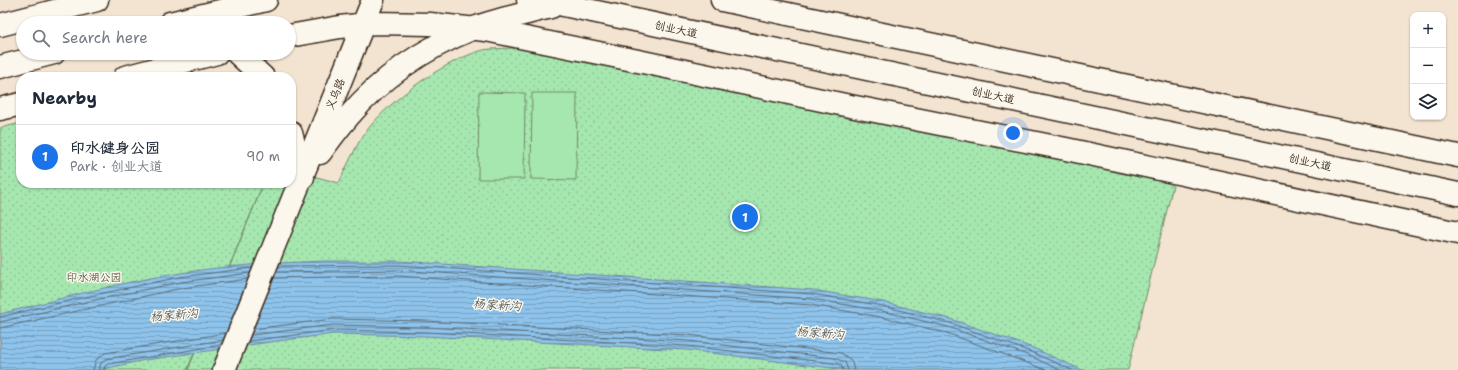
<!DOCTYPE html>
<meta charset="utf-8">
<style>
body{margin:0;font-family:"Shantell Sans","LXGW WenKai TC",sans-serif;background:#f2f2f3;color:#1f2937}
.controls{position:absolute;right:12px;top:12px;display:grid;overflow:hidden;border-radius:8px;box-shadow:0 1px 3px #0004}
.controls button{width:36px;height:36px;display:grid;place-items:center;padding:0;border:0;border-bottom:1px solid #e0e1e3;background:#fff;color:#1f2937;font:20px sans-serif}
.you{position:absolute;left:1013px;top:133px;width:14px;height:14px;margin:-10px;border:3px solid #fff;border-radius:50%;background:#1a73e8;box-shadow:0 0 0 6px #1a73e833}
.badge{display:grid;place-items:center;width:26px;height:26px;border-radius:50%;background:#1a73e8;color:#fff;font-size:13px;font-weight:700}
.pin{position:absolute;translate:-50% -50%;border:2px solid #fff;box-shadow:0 1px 4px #0006}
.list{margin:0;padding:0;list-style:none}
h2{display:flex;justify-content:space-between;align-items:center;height:52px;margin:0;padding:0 16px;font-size:17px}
h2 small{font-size:13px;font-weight:400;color:#747a83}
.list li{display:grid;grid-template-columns:26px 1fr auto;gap:12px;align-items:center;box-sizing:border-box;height:64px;padding:0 16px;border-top:1px solid #e0e1e3}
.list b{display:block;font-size:15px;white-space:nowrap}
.list p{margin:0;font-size:13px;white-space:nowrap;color:#747a83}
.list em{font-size:13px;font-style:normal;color:#747a83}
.icon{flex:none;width:22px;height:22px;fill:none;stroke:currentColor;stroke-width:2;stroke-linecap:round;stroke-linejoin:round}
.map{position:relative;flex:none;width:1458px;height:370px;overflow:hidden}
.search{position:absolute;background:#fff;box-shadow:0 1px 3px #0004;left:16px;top:16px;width:280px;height:44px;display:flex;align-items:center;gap:10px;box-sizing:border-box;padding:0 14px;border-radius:22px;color:#747a83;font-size:15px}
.panel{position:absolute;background:#fff;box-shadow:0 1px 3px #0004;left:16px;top:72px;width:280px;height:116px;border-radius:16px}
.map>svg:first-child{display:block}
.grass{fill:url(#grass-dots);stroke:#708867}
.pitch{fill:#a6e7b0;stroke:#708867}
.water{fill:url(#water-rules);stroke:#6d869a}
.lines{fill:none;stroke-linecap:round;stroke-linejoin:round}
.shore{stroke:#5c6870;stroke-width:1}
.secondary-casing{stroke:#3b2a1e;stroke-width:25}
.secondary{stroke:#fbf7ec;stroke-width:22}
.labels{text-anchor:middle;stroke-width:3;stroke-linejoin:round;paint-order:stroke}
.street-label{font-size:11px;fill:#3b2a1e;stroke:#fbf7ec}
.park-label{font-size:11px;fill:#565942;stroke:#fbf7ec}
.water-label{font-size:12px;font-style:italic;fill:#54585c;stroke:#fbf7ec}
</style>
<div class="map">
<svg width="1458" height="370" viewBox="0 0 1458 370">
<defs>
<pattern id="grass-dots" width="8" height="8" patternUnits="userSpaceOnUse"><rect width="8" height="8" fill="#a6e7b0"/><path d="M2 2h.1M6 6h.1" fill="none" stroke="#90c697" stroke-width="1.8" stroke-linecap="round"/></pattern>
<pattern id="water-rules" width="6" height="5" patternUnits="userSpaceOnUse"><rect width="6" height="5" fill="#8ec4ec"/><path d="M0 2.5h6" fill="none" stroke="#759fbf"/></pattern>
</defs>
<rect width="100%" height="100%" fill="#f2e4d0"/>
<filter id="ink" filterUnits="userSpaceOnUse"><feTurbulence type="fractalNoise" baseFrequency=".025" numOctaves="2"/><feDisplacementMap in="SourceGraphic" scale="8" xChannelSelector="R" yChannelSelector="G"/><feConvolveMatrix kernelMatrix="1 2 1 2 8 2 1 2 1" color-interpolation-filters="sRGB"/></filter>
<g filter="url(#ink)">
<path class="grass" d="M510,48L539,49L1175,177L1128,370H188L261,189L187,370H0V128L21,123V183H291V170L339,183C345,169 352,155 359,142C380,106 440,63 480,51C489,48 500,49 510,48Z"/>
<path class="pitch" d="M479,92L525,93L524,179H478Z
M532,93H577L576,180L531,179Z"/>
<path class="water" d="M326,261H399L813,290L883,302L951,319L1033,348L1082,370H848L687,350L424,336L334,334L277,341L145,360L99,370H0V314C60,299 120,282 181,273C229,265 277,263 326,261Z"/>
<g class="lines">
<path class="shore" d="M279,266L399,265L812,294L883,306L950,323L1031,352L1072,370
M277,272L398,270L812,299L882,311L948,327L1030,356L1060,370
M274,278L398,276L811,305L880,317L947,333L1046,370
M0,317L85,297L180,277L252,268
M0,322L86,302L181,282L250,273
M0,328L182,288L248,279
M253,329L333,319L425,321L688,335L841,353L851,360L854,370
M251,335L333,325L425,327L688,341L834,358L845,362L848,370
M249,341L334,330L425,332L688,346L833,363L841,365L843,370
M93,370L96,360L105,353L226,333
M99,370L101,363L106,359L223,340
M104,370L105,366L108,364L221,345"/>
<defs>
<path id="secondary" d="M528,0L559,4L1458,194
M722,0L1458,156
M170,23L266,0
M0,25L97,0
M289,36L340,27L376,23L430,24L486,30L638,61L845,105L1066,149L1458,233
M237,53L263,77
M0,67L54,53
M125,77L217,53
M0,109L21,104
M291,133L303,177
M320,153C329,141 338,128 348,117C381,78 425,48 472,29C497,19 525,14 551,7
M224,370L373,0"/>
</defs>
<use href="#secondary" class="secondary-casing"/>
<use href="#secondary" class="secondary"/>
</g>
</g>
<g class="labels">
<g class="street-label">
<text transform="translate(676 29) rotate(12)" y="4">创业大道</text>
<text transform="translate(335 94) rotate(-68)" y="4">义乌路</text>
<text transform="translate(993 95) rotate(12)" y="4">创业大道</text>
<text transform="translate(1310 162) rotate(12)" y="4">创业大道</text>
</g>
<g class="park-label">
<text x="94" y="281">印水湖公园</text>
</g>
<g class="water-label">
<text transform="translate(497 305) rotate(4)" y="4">杨家新沟</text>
<text transform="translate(174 315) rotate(-5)" y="4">杨家新沟</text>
<text transform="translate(820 333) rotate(5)" y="4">杨家新沟</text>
</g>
</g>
</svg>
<div class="controls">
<button>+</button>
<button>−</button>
<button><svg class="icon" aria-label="layers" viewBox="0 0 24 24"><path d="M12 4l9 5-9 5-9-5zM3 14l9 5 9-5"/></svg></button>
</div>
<div class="you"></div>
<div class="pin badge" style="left:745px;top:217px">1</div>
<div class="search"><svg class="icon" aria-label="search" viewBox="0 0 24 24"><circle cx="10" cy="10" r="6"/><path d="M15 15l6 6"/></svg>Search here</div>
<section class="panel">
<h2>Nearby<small></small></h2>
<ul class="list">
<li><span class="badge">1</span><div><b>印水健身公园</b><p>Park · 创业大道</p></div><em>90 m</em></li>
</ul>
</section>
</div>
